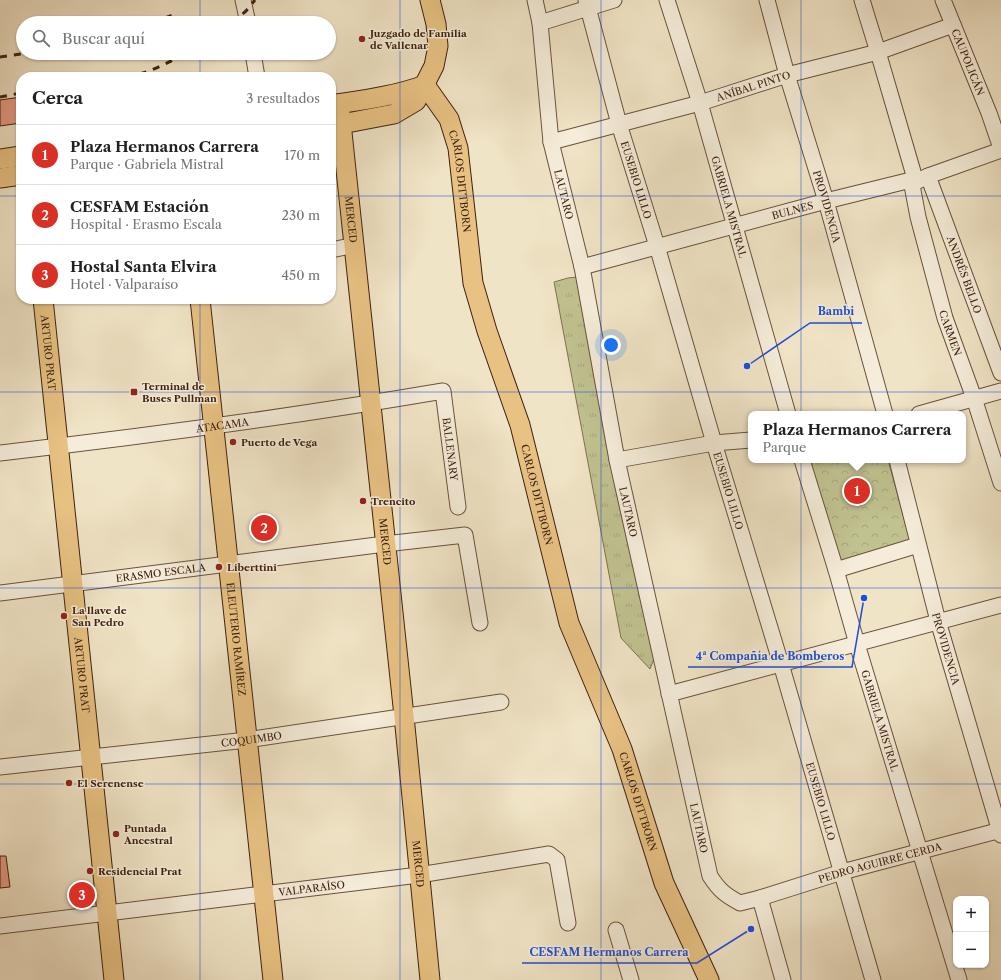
<!DOCTYPE html>
<html lang="es">
<meta charset="utf-8">
<style>
body{margin:0;font-family:"Libre Caslon Text",serif;background:#f6f6f6;color:#202124}
.controls{position:absolute;right:12px;bottom:12px;display:grid;overflow:hidden;border-radius:8px;box-shadow:0 1px 3px #0004}
.controls button{width:36px;height:36px;display:grid;place-items:center;padding:0;border:0;border-bottom:1px solid #e0e0e0;background:#fff;color:#202124;font:20px sans-serif}
.you{position:absolute;left:611px;top:345px;width:14px;height:14px;margin:-10px;border:3px solid #fff;border-radius:50%;background:#1a73e8;box-shadow:0 0 0 6px #1a73e833}
.badge{display:grid;place-items:center;width:26px;height:26px;border-radius:50%;background:#d93025;color:#fff;font-size:13px;font-weight:700}
.pin{position:absolute;translate:-50% -50%;border:2px solid #fff;box-shadow:0 1px 4px #0006}
.popup{position:absolute;left:748px;top:411px;width:218px;height:52px;box-sizing:border-box;display:grid;place-content:center;border-radius:8px;background:#fff;filter:drop-shadow(0 1px 3px #0005);font-size:13px;white-space:nowrap;color:#757577}
.popup b{font-size:15px;color:#202124}
.popup::after{content:'';position:absolute;left:50%;top:100%;margin-left:-8px;border:8px solid transparent;border-top-color:#fff}
.list{margin:0;padding:0;list-style:none}
h2{display:flex;justify-content:space-between;align-items:center;height:52px;margin:0;padding:0 16px;font-size:17px}
h2 small{font-size:13px;font-weight:400;color:#757577}
.list li{display:grid;grid-template-columns:26px 1fr auto;gap:12px;align-items:center;box-sizing:border-box;height:60px;padding:0 16px;border-top:1px solid #e0e0e0}
.list b{display:block;font-size:15px;white-space:nowrap}
.list p{margin:0;font-size:13px;white-space:nowrap;color:#757577}
.list em{font-size:13px;font-style:normal;color:#757577}
.icon{flex:none;width:22px;height:22px;fill:none;stroke:currentColor;stroke-width:2;stroke-linecap:round;stroke-linejoin:round}
.map{position:relative;flex:none;width:1001px;height:980px;overflow:hidden}
.search{position:absolute;background:#fff;box-shadow:0 1px 3px #0004;left:16px;top:16px;width:320px;height:44px;display:flex;align-items:center;gap:10px;box-sizing:border-box;padding:0 14px;border-radius:22px;color:#757577;font-size:15px}
.panel{position:absolute;background:#fff;box-shadow:0 1px 3px #0004;left:16px;top:72px;width:320px;height:232px;border-radius:16px}
.map>svg:first-child{display:block}
.grass{fill:url(#grass-tufts);stroke:#7f714f}
.forest{fill:url(#forest-crowns);stroke:#7f714f}
.building{fill:#e59b86;stroke:#3e200e}
.lines{fill:none;stroke-linecap:round;stroke-linejoin:round}
.minor-casing{stroke:#6a513c;stroke-width:17}
.major-casing{stroke:#3e200e;stroke-width:21}
.minor{stroke:#f5edda;stroke-width:15}
.major{stroke:#e8c283;stroke-width:19}
.rail{stroke:#3e200e;stroke-width:3;stroke-dasharray:7 7;stroke-linecap:butt}
.grid{fill:none;stroke:#1d4ed8;stroke-width:1;stroke-opacity:0.55}
.poi-dot{fill:#8f2418;stroke:#f5edda;stroke-width:1.5}
.labels{text-anchor:middle;stroke-width:3;stroke-linejoin:round;paint-order:stroke}
.poi-label{font-size:10px;font-weight:bold;fill:#3e200e;stroke:#f5edda;text-anchor:start}
.street-label{font-size:10px;fill:#3e200e;stroke:#f5edda}
.leader{fill:none;stroke:#1d4ed8;stroke-width:1.5}
.callout-dot{fill:#1d4ed8;stroke:#f5edda;stroke-width:1.5}
.callout-label{font-size:11px;text-anchor:middle;font-weight:bold;fill:#1d4ed8;stroke:#f5edda;stroke-width:3;stroke-linejoin:round;paint-order:stroke}
</style>
<div class="map">
<svg width="1001" height="980" viewBox="0 0 1001 980">
<defs>
<pattern id="grass-tufts" width="24" height="20" patternUnits="userSpaceOnUse"><rect width="24" height="20" fill="#c0c290"/><path d="M3 7l-1-3M5 7V3M7 7l1-3M15 17l-1-3M17 17v-4M19 17l1-3" fill="none" stroke="#a6a67b"/></pattern>
<pattern id="forest-crowns" width="20" height="18" patternUnits="userSpaceOnUse"><rect width="20" height="18" fill="#c0c290"/><path d="M2 6a3 3 0 1 1 6 0M12 15a3 3 0 1 1 6 0" fill="none" stroke="#a6a67b"/></pattern>
</defs>
<rect width="100%" height="100%" fill="#f0e4c6"/>
<filter id="stains"><feTurbulence type="fractalNoise" baseFrequency=".005" numOctaves="4"/><feColorMatrix values="0 0 0 0 .2 0 0 0 0 .09 0 0 0 0 .02 0 0 0 .5 -.17"/></filter>
<radialGradient id="worn" r=".72"><stop offset=".6" stop-color="#630" stop-opacity="0"/><stop offset="1" stop-color="#630" stop-opacity=".3"/></radialGradient>
<path class="grass" d="M577,277L655,656L650,669L621,638L554,282L568,278Z"/>
<path class="forest" d="M809,460H888L910,540L839,563Z"/>
<path class="building" d="M21,97V123L0,126V100Z
M0,856H6L10,887L0,888Z"/>
<g class="lines">
<defs>
<g id="minor">
<path d="M243,0L248,23"/>
<path id="s1" d="M535,0L540,23L551,142L582,267L617,460L710,876C719,890 725,895 740,903L760,898L842,872L1001,830"/>
<path id="s2" d="M586,0L619,124L657,246L714,443L781,664L873,980"/>
<path id="s3" d="M667,0L700,103L788,414"/>
<path id="s4" d="M767,0L787,75L826,201L885,414"/>
<path d="M862,0L878,52L916,182"/>
<path id="s5" d="M943,0L989,113L1001,148"/>
<path d="M540,23L614,0"/>
<path d="M253,53L257,77"/>
<path id="s6" d="M551,142L700,103L787,75L878,52L953,25"/>
<path id="s7" d="M928,176L1001,373"/>
<path id="s8" d="M911,180L918,217L945,318L974,398L1001,483"/>
<path d="M331,250L355,245"/>
<path id="s9" d="M582,267L826,201L911,180L916,182L928,176L1001,150"/>
<path d="M919,414L1001,391"/>
<path id="s10" d="M0,453C148,436 296,416 443,391L458,507"/>
<path d="M617,460L714,443L751,440"/>
<path id="s11" d="M802,460L836,570L857,644L959,980"/>
<path id="s12" d="M897,460L938,621L1001,835"/>
<path d="M836,570L918,545"/>
<path id="s13" d="M0,593L385,544L465,535L480,623"/>
<path d="M669,694L1001,605"/>
<path id="s14" d="M0,767L247,740L501,702"/>
<path d="M760,898L783,980"/>
<path id="s15" d="M0,926L419,875L549,854L557,860L568,923"/>
<path d="M616,930L631,980"/>
</g>
<g id="major">
<path id="s16" d="M425,85L449,119L458,148L473,283L487,331L520,425L569,623L622,749L664,883L709,980"/>
<path id="s17" d="M339,104L404,716L430,980"/>
<path d="M331,105C363,100 395,96 425,85"/>
<path d="M331,126L394,114L416,101L434,66L438,46L436,24L430,0"/>
<path d="M0,159L21,156"/>
<path d="M0,178L21,175"/>
<path id="s18" d="M43,299L114,980"/>
<path id="s19" d="M200,299L273,980"/>
</g>
</defs>
<use href="#minor" class="minor-casing"/>
<use href="#major" class="major-casing"/>
<use href="#minor" class="minor"/>
<use href="#major" class="major"/>
<path class="rail" d="M152,23L173,15
M232,23L246,11L255,0
M0,57L27,53
M126,77C147,74 168,63 186,53
M0,97L21,93"/>
</g>
<path class="grid" d="M200,0V23M400,0V980M601,0V980M801,0V980M200,53V77M0,196H21M331,196H1001M200,299V980M0,392H1001M0,588H1001M0,784H1001"/>
<g class="poi-dot">
<circle cx="362" cy="39" r="4"/>
<rect x="130" y="388" width="8" height="8" rx="2"/>
<circle cx="233" cy="442" r="4"/>
<circle cx="363" cy="501" r="4"/>
<circle cx="219" cy="567" r="4"/>
<circle cx="64" cy="616" r="4"/>
<circle cx="69" cy="783" r="4"/>
<circle cx="116" cy="834" r="4"/>
<circle cx="90" cy="871" r="4"/>
</g>
<g class="labels">
<g class="poi-label">
<text x="370" y="37">Juzgado de Familia<tspan x="370" dy="12">de Vallenar</tspan></text>
<text x="142" y="390">Terminal de<tspan x="142" dy="12">Buses Pullman</tspan></text>
<text x="241" y="446">Puerto de Vega</text>
<text x="371" y="505">Trencito</text>
<text x="227" y="571">Liberttini</text>
<text x="72" y="614">La llave de<tspan x="72" dy="12">San Pedro</tspan></text>
<text x="77" y="787">El Serenense</text>
<text x="124" y="832">Puntada<tspan x="124" dy="12">Ancestral</tspan></text>
<text x="98" y="875">Residencial Prat</text>
</g>
<g class="street-label">
<text dy="4" stroke="none"><textPath href="#s5" startOffset="67">CAUPOLICÁN</textPath></text>
<text dy="4" stroke="none"><textPath href="#s6" startOffset="210">ANÍBAL PINTO</textPath></text>
<text dy="4" stroke="none"><textPath href="#s2" startOffset="187">EUSEBIO LILLO</textPath></text>
<text dy="4" stroke="none"><textPath href="#s16" startOffset="105">CARLOS DITTBORN</textPath></text>
<text dy="4" stroke="none"><textPath href="#s1" startOffset="197">LAUTARO</textPath></text>
<text dy="4" stroke="none"><textPath href="#s3" startOffset="216">GABRIELA MISTRAL</textPath></text>
<text dy="4" stroke="none"><textPath href="#s4" startOffset="215">PROVIDENCIA</textPath></text>
<text dy="4" stroke="none"><textPath href="#s9" startOffset="218">BULNES</textPath></text>
<text dy="4" stroke="none"><textPath href="#s17" startOffset="116">MERCED</textPath></text>
<text dy="4" stroke="none"><textPath href="#s7" startOffset="105">ANDRÉS BELLO</textPath></text>
<text dy="4" stroke="none"><textPath href="#s8" startOffset="158">CARMEN</textPath></text>
<text dy="4" stroke="none"><textPath href="#s18" startOffset="54">ARTURO PRAT</textPath></text>
<text dy="4" stroke="none"><textPath href="#s10" startOffset="224">ATACAMA</textPath></text>
<text dy="4" stroke="none"><textPath href="#s10" startOffset="506">BALLENARY</textPath></text>
<text dy="4" stroke="none"><textPath href="#s2" startOffset="511">EUSEBIO LILLO</textPath></text>
<text dy="4" stroke="none"><textPath href="#s16" startOffset="429">CARLOS DITTBORN</textPath></text>
<text dy="4" stroke="none"><textPath href="#s1" startOffset="521">LAUTARO</textPath></text>
<text dy="4" stroke="none"><textPath href="#s17" startOffset="440">MERCED</textPath></text>
<text dy="4" stroke="none"><textPath href="#s13" startOffset="162">ERASMO ESCALA</textPath></text>
<text dy="4" stroke="none"><textPath href="#s19" startOffset="342">ELEUTERIO RAMÍREZ</textPath></text>
<text dy="4" stroke="none"><textPath href="#s12" startOffset="195">PROVIDENCIA</textPath></text>
<text dy="4" stroke="none"><textPath href="#s18" startOffset="378">ARTURO PRAT</textPath></text>
<text dy="4" stroke="none"><textPath href="#s11" startOffset="272">GABRIELA MISTRAL</textPath></text>
<text dy="4" stroke="none"><textPath href="#s14" startOffset="253">COQUIMBO</textPath></text>
<text dy="4" stroke="none"><textPath href="#s16" startOffset="753">CARLOS DITTBORN</textPath></text>
<text dy="4" stroke="none"><textPath href="#s2" startOffset="835">EUSEBIO LILLO</textPath></text>
<text dy="4" stroke="none"><textPath href="#s1" startOffset="845">LAUTARO</textPath></text>
<text dy="4" stroke="none"><textPath href="#s1" startOffset="1081">PEDRO AGUIRRE CERDA</textPath></text>
<text dy="4" stroke="none"><textPath href="#s17" startOffset="764">MERCED</textPath></text>
<text dy="4" stroke="none"><textPath href="#s15" startOffset="314">VALPARAÍSO</textPath></text>
</g>
</g>
<path class="leader" d="M747 366L810 323H862M864 598L852 667H688M751 929L697 963H522"/>
<g class="callout-dot">
<circle cx="747" cy="366" r="4"/>
<circle cx="864" cy="598" r="4"/>
<circle cx="751" cy="929" r="4"/>
</g>
<g class="callout-label">
<text x="836" y="315">Bambi</text>
<text x="770" y="660">4ª Compañía de Bomberos</text>
<text x="609" y="956">CESFAM Hermanos Carrera</text>
</g>
<rect width="100%" height="100%" filter="url(#stains)"/>
<rect width="100%" height="100%" fill="url(#worn)"/>
</svg>
<div class="controls">
<button>+</button>
<button>−</button>
</div>
<div class="you"></div>
<div class="pin badge" style="left:857px;top:491px">1</div>
<div class="popup"><b>Plaza Hermanos Carrera</b>Parque</div>
<div class="pin badge" style="left:264px;top:528px">2</div>
<div class="pin badge" style="left:82px;top:895px">3</div>
<div class="search"><svg class="icon" aria-label="search" viewBox="0 0 24 24"><circle cx="10" cy="10" r="6"/><path d="M15 15l6 6"/></svg>Buscar aquí</div>
<section class="panel">
<h2>Cerca<small>3 resultados</small></h2>
<ul class="list">
<li><span class="badge">1</span><div><b>Plaza Hermanos Carrera</b><p>Parque · Gabriela Mistral</p></div><em>170 m</em></li>
<li><span class="badge">2</span><div><b>CESFAM Estación</b><p>Hospital · Erasmo Escala</p></div><em>230 m</em></li>
<li><span class="badge">3</span><div><b>Hostal Santa Elvira</b><p>Hotel · Valparaíso</p></div><em>450 m</em></li>
</ul>
</section>
</div>
